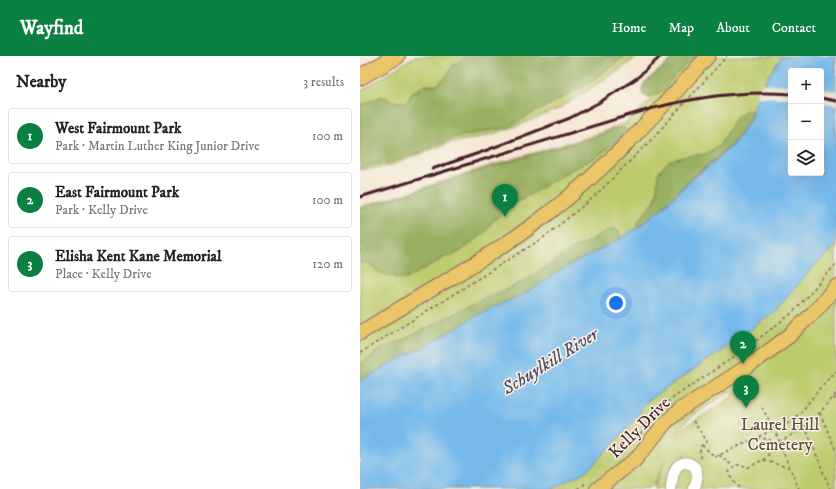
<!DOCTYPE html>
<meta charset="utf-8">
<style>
body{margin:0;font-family:"IM FELL DW Pica",serif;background:#f6f6f6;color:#222}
.controls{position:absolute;right:12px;top:12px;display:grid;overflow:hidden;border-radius:4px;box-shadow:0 4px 16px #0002}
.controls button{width:36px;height:36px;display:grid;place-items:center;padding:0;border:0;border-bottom:1px solid #e0e0e0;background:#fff;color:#222;font:20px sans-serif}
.you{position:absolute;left:256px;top:247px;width:14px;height:14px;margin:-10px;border:3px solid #fff;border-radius:50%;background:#1a73e8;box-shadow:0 0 0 6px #1a73e833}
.badge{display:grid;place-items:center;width:26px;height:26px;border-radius:50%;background:#0b8043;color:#fff;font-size:13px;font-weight:700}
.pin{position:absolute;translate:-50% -33px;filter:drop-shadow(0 1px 2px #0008)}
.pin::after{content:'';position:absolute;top:21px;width:14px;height:12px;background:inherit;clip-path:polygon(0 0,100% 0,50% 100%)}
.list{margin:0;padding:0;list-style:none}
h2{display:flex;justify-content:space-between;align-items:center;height:52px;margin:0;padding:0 16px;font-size:17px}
h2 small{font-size:13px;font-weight:400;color:#767676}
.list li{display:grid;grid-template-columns:26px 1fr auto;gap:12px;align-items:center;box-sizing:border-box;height:56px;margin:0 8px 8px;padding:0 8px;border:1px solid #e0e0e0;border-radius:4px}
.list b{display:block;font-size:15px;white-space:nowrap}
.list p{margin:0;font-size:13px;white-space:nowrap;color:#767676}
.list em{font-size:13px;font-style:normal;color:#767676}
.icon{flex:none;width:22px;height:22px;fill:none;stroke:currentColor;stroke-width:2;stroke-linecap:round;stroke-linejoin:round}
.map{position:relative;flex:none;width:476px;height:433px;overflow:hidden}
header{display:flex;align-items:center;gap:24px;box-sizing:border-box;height:56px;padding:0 20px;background:#0b8043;color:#fff}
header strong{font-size:19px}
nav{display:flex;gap:22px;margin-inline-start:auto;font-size:14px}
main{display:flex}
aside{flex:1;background:#fff}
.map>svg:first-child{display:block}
.green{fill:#becb6d;stroke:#84754c;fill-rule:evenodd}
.forest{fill:#96af60;stroke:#706746}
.water{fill:#74b9eb;stroke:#5f6c8b;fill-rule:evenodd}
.pier{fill:#f4e6d0}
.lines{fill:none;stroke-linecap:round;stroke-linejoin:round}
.minor-casing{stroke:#866565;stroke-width:12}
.major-casing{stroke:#866565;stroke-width:16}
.highway-casing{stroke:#866565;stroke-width:18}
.path{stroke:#866565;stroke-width:1.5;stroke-dasharray:3 3;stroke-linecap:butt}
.minor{stroke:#fff;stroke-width:11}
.major{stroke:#eac669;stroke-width:14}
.highway{stroke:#eac669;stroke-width:16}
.rail{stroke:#4a1f2b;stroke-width:3}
.labels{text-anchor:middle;stroke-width:3;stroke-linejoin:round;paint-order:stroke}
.park-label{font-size:17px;fill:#674a3c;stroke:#f7f3e8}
.street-label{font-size:17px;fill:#4a1f2b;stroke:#f7f3e8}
.water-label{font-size:18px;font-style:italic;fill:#574d65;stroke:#f7f3e8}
</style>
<header>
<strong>Wayfind</strong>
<nav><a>Home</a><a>Map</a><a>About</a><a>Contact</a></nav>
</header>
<main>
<aside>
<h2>Nearby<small>3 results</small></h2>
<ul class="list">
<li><span class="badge">1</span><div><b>West Fairmount Park</b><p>Park · Martin Luther King Junior Drive</p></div><em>100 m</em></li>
<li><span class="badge">2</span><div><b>East Fairmount Park</b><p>Park · Kelly Drive</p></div><em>100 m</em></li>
<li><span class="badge">3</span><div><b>Elisha Kent Kane Memorial</b><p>Place · Kelly Drive</p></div><em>120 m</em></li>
</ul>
</aside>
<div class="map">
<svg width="476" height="433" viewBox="0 0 476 433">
<rect width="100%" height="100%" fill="#f7f3e8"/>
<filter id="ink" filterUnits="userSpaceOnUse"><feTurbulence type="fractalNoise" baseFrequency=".025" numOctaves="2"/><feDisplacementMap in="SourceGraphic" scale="8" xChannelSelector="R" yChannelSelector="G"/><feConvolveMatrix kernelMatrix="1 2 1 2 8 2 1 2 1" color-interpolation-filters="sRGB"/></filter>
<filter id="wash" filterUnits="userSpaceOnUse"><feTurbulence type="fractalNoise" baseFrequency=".012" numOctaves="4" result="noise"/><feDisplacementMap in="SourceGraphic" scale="16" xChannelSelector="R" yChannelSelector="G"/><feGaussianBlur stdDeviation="0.9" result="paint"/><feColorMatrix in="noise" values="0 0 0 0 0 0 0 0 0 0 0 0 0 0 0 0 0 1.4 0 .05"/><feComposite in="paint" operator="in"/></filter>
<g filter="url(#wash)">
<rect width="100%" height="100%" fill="#f4e6d0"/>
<path class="green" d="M55,0H278L258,15L200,52L182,60L146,74L113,83L92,86L29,110L0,114V36Z
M315,0H422L408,21L390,64L355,105L331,124L278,171L261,183L166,237L27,309L0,325V151L48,137L129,110L228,81L266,67L291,44L286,38L297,20Z
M476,189V433H293L305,404L294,428L288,433H191L228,414L273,366L287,345L367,291ZM371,335L374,340L318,375C322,364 359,343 371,335Z"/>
<path class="forest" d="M108,0H265L231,26L148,71L93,82L58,97L32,106L8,110L0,113V50L22,40L35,46H47L52,37L65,29H77L86,21L93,9Z
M316,0H336L314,20L304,34L289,41L283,39L282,33L284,27Z
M386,54L393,55C382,87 353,104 329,125C320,133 312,143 302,151C295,158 286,164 278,171V165L294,146L297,132L298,117L309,105L327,100L345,98L359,90L375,62Z
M257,72H264L266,74L263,80L235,102L201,119L173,137L150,149L132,166L123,178L101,195L91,200L89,199L46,223L39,222L20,217L7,206L0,207V153C61,135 121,113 183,96L192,93L233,82Z
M251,173H257L260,178L261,183L201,214L166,237L118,259L62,292L27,309L0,325V308L25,291L45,283L117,246L165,225L210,195Z"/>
<path class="water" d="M422,0H476V189L456,208L414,256L367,291L287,345L273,366L228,414L191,433H0V325L27,309L62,292L118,259L166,237L201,214L260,183L278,171L303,151L331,124L355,105L374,87L390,64L396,45L408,21ZM431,15H461V117H431Z"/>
<path class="pier" d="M402,28L431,29V42L396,41Z
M461,33L476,35V49L461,46Z"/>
</g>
<g filter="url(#ink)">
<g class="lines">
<defs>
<path id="minor" d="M311,433C312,427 312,420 315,414C320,403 336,405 337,418C338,423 336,428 334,433"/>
<path id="major" d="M0,277C34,256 67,236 101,216C127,200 153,184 177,166C241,119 295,59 348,0
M237,433L275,404L306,366L320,354L393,307L429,280L453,257L476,231"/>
<path id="highway" d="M0,21L37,0"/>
</defs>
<use href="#minor" class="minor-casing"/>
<use href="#major" class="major-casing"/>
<use href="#highway" class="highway-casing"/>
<path class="path" d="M0,297L183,182L234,141L292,83L367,0
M474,341L476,346
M402,351L420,386
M460,357L476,395
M333,365L347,385L340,391V403
M445,370L470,433
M280,378L304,348L384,294L432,257L476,208
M397,382L409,383L416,389
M419,387L439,433
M342,389L355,401L430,366L442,355L459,333L476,315
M359,399L373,410
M403,404L420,386L438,375L455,362L476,338
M379,432L372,424L369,416L375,409H383L387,412L403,404L430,412
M218,433L227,426"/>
<use href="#minor" class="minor"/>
<use href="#major" class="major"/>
<use href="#highway" class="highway"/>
<path class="rail" d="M461,42L476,45
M72,113L122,96L210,62L240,46L277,22L301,0
M0,141L276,57C327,42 378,34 431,38"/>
</g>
</g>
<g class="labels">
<g class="park-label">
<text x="420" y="374">Laurel Hill<tspan x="420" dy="20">Cemetery</tspan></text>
</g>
<g class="street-label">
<text transform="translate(279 371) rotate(-45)" y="6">Kelly Drive</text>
</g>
<g class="water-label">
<text transform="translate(190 305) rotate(-32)" y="6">Schuylkill River</text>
</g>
</g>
</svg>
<div class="controls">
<button>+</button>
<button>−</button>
<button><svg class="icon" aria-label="layers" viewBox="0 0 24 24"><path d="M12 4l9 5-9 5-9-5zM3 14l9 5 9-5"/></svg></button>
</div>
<div class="you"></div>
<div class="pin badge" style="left:145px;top:161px">1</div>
<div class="pin badge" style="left:383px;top:308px">2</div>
<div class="pin badge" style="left:386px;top:352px">3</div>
</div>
</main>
